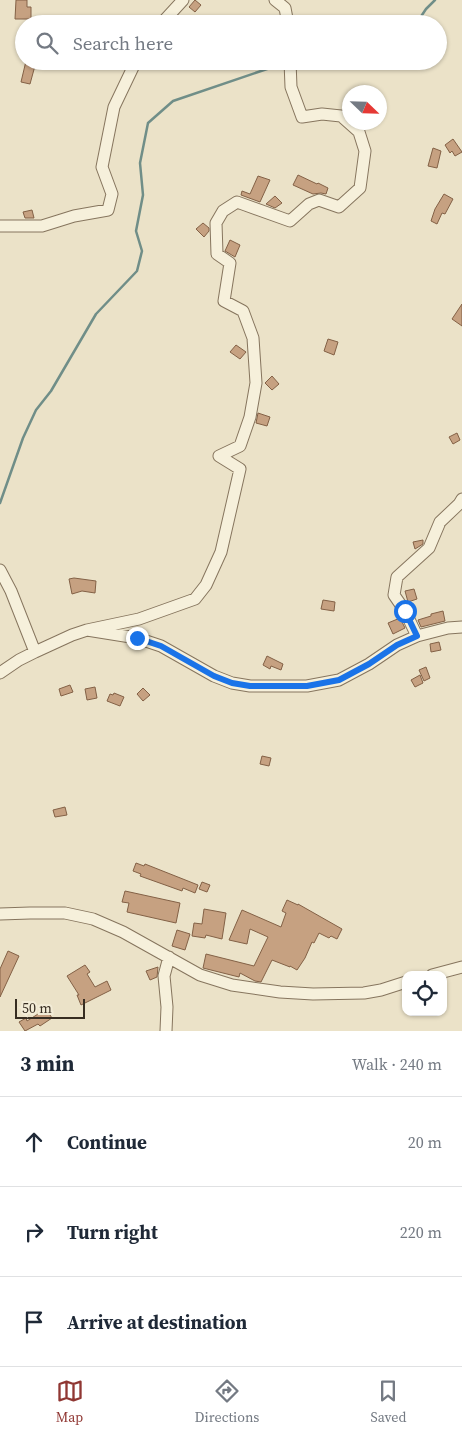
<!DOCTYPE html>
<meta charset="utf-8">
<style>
body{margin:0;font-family:"Source Serif 4",serif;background:#f6f6f7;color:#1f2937}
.controls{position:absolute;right:15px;bottom:15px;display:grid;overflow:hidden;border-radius:10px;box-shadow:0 1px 4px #0004}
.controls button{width:45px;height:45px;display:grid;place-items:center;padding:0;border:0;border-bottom:1px solid #e0e1e3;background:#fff;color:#1f2937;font:25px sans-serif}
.compass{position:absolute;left:342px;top:85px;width:45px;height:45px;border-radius:50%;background:#fff;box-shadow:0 1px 4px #0004;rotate:113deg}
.scale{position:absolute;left:15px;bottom:12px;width:70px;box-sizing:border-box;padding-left:5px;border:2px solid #372d21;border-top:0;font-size:14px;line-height:18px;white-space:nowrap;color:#372d21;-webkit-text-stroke:4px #f3ecd7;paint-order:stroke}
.stop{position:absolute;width:15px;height:15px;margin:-11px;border:4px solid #1a73e8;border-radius:50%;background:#fff}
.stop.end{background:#1a73e8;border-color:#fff;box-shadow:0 1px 5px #0008}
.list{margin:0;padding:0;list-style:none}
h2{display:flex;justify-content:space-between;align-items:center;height:65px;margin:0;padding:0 20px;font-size:21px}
h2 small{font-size:16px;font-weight:400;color:#747a83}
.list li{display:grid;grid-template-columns:32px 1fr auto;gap:15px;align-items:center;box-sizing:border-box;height:90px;padding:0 20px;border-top:1px solid #e0e1e3}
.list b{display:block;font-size:19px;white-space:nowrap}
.list em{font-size:16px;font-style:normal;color:#747a83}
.icon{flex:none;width:28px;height:28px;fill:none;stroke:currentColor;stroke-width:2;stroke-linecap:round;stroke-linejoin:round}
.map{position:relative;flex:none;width:462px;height:1031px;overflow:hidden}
.search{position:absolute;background:#fff;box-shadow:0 1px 4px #0004;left:15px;right:15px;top:15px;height:55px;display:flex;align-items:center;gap:12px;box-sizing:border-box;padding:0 18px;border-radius:28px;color:#747a83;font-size:19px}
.sheet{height:335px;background:#fff}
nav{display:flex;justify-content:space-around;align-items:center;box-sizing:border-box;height:70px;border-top:1px solid #e0e1e3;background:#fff;font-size:14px;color:#747a83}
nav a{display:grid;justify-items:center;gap:2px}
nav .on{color:#903733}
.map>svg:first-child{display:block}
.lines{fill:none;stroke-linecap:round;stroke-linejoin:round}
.stream{stroke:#708e88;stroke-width:2.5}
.building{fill:#c6a181;stroke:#836146}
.minor-casing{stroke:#86755e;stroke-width:13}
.minor{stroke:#f6f0db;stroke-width:11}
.route{stroke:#1a73e8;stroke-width:6}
</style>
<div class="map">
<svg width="462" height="1031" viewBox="0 0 462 1031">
<rect width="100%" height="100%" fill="#ebe2c8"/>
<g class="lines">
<path class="stream" d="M416,24L426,9L435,0
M294,66L360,64L382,61
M0,503L23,438L36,410L51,391L96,314L137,271L142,251L136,231L143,195L140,163L148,123L173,101L270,68L286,67"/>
</g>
<path class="building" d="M16,0H27V7H31V19H15Z
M195,0L201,5L195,12L189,7Z
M26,61L36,62L30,84L21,82Z
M453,139L462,152L455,156L452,151L450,153L445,145Z
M433,148L441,151L437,168L428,166Z
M298,175L317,184L318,183L328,188L326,194L321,193L313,194L293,185Z
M258,176L270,180L260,202L241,195L242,191L250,194Z
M444,194L453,199L445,214L442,213L437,224L431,221L435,209Z
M275,196L282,203L275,208L266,204Z
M32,210L34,218H25L23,212Z
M203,223L209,228V231L204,237L196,229Z
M230,240L240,245L235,257L225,251Z
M462,304V326L452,319Z
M328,339L338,342L334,355L324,351Z
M236,345L246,352L240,359L230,352Z
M272,376L279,384L272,390L265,383Z
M258,413L270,417L267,426L256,423Z
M457,433L460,440L453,444L449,437Z
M423,540V544L415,549L413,542Z
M74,578L96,581L95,593L82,591L72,594L69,579Z
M414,589L417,599L408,602L405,591Z
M323,600L335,602L334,611L321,609Z
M443,611L445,621L421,627L418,620L431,616V614Z
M400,618L405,628L393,634L388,623Z
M439,642L441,650L431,652L430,644Z
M267,656L283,664L281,670L271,666L270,669L263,665Z
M426,667L430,678L424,681L419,670Z
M420,675L423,683L415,687L411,680Z
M70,685L73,692L61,696L59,689Z
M95,687L97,698L87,700L85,689Z
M143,688L150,695L143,701L137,694Z
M114,693L124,697L120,706L107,701L110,694L113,695Z
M262,756L271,758L269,766L260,764Z
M65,807L67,815L55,817L53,810Z
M136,863L144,866L145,864L198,885L195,893L183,888L182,891L140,876L141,874L133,871Z
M202,882L210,885L207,892L199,889Z
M125,891L180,903L176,923L127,912L129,903L122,902Z
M287,900L298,905V904L342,929L337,939L331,936L329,938L319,933L314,943L312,942L305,958L297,970L290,966V967L272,960L261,982L255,981L240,973L239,977L203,968L206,954L254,966L268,937L250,929L247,944L229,940L242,910L281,927L286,913L282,911Z
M204,909L226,913L222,939L206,935L205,938L192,936L194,923L202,924Z
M177,930L190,934L185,950L172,946Z
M8,951L19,956L0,997V969Z
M85,965L90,972L87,974L95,987L107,981L111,990L81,1005L77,995H79L67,976Z
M158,967L157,977L150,980L146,971Z
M46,1009L52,1018L40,1026L38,1024L25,1031L19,1022L26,1018L27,1021Z"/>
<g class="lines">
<defs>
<path id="minor" d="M275,0L285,8L288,24
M161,24L183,0
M0,226H42L74,216L108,210L112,194L102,167L114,107L136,61
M0,570L11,591L35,652
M87,630L139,619L195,599L206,585L221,552L240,469L219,456L240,446L250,417L256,383L253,338L243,311L224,301L230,263L217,254L216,223L223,211L237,202L290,221L309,204L319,200L339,207L360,188L365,151L359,132L341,116L322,114L302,117L291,87L290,61
M417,636L405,611L394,595L397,577L429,548L440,522L459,504L462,499
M0,673L19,660L35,652L72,635L87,630L137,638L161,646L214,676L232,683L250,686H307L339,680L369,664L397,645L417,636L448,628L462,627
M0,914L30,913H65L93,919L123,932L200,975L232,985L280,992L313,994L364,993L381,990L406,982
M432,975L462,967
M166,1031L167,1007L164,976L169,957"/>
</defs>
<use href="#minor" class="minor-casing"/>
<use href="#minor" class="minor"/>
</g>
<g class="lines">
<path class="route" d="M137,638L161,646L214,676L232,683L250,686H307L339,680L369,664L397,645L417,636L405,611"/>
</g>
</svg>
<div class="controls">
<button><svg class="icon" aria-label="locate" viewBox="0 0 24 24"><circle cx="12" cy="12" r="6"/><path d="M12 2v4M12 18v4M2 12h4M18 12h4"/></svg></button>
</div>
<svg class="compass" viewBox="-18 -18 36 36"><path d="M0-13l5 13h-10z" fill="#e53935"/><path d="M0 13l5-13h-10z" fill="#747a83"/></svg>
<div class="scale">50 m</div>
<div class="stop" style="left:405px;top:611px"></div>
<div class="stop end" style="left:137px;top:638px"></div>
<div class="search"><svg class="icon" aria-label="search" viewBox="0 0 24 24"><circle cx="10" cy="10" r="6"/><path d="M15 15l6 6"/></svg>Search here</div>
</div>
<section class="sheet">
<h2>3 min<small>Walk · 240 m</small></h2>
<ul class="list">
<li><svg class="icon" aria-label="ahead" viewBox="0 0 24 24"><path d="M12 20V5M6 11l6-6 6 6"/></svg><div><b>Continue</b></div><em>20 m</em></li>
<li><svg class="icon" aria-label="right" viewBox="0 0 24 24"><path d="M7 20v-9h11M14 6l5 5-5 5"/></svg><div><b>Turn right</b></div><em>220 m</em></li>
<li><svg class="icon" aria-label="arrive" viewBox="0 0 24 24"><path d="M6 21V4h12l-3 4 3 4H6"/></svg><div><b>Arrive at destination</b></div></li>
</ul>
</section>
<nav>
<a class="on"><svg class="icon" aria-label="map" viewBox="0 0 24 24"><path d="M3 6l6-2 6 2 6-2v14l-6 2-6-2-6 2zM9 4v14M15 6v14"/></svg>Map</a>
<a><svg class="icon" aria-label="directions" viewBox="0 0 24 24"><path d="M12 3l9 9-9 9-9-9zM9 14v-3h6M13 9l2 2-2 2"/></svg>Directions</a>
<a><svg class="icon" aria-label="saved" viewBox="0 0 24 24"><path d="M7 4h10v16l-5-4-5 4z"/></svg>Saved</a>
</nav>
